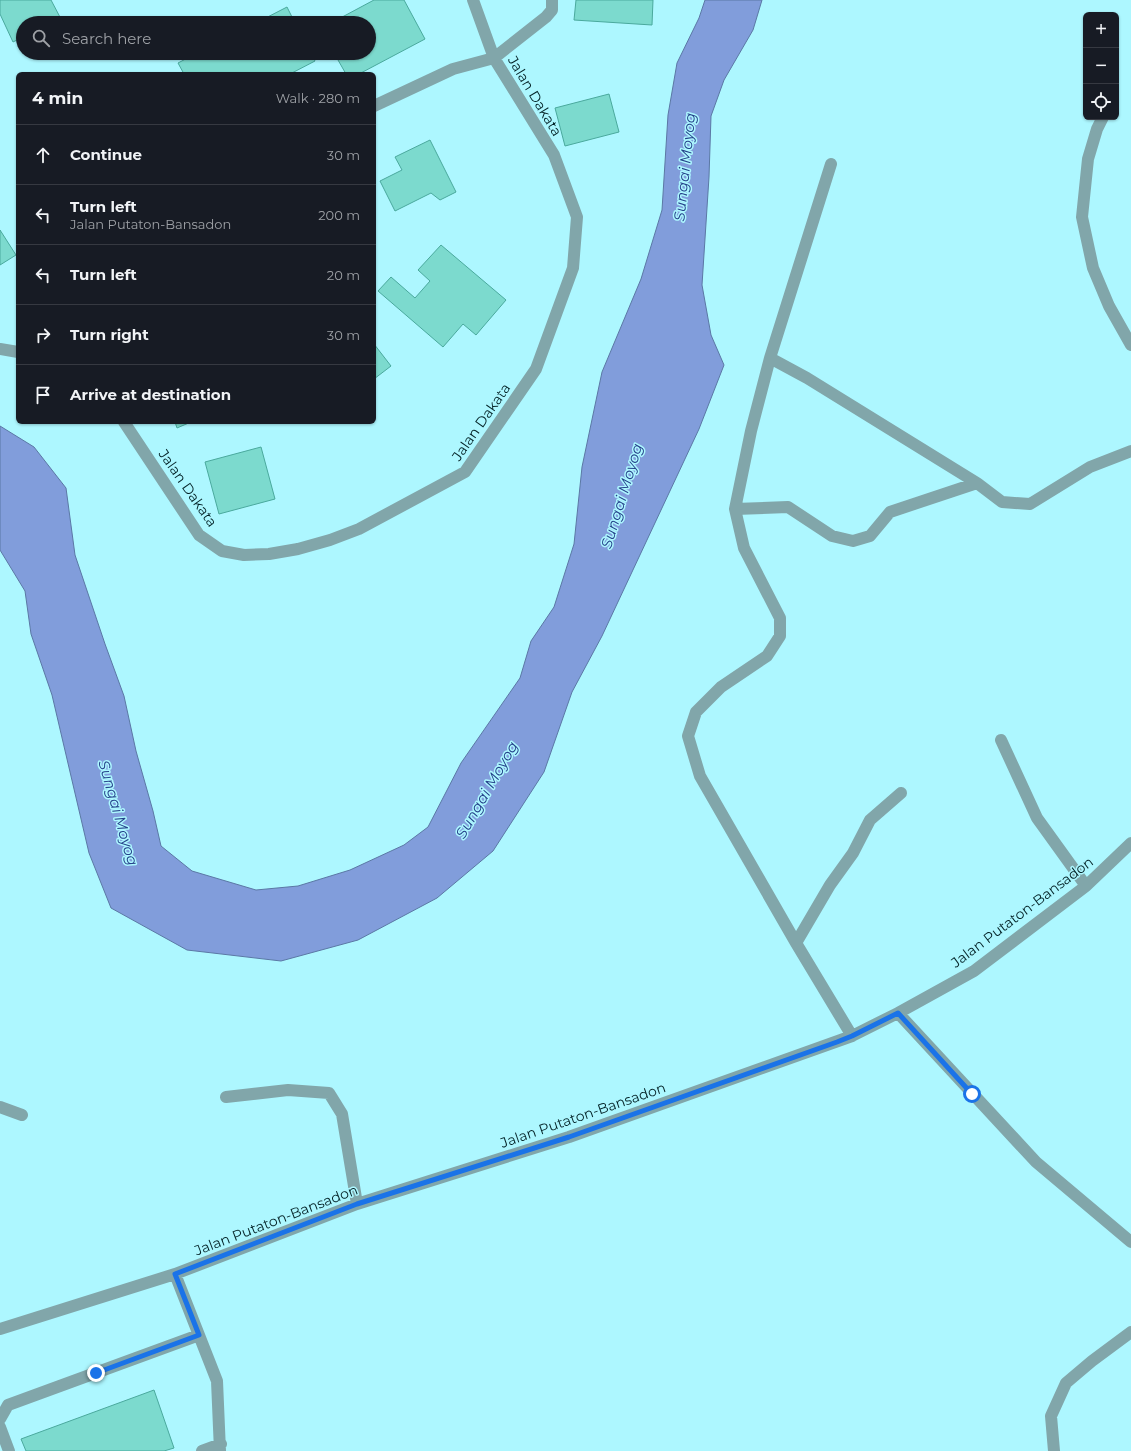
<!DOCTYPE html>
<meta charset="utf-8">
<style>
body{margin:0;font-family:Montserrat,sans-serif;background:#20242c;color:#f1f3f6}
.controls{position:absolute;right:12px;top:12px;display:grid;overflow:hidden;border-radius:6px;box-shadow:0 1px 3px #0004}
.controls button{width:36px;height:36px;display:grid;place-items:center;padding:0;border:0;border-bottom:1px solid #363941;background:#171b24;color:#f1f3f6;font:20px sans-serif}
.stop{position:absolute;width:12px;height:12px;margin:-9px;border:3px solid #1a73e8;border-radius:50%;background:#fff}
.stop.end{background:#1a73e8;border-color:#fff;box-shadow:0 1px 4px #0008}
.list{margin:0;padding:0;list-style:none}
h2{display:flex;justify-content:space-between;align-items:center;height:52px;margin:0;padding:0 16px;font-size:17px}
h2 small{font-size:13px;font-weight:400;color:#9ea1a6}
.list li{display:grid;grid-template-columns:26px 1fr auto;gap:12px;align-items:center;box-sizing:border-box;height:60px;padding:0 16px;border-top:1px solid #363941}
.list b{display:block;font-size:15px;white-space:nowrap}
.list p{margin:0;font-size:13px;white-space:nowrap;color:#9ea1a6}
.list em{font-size:13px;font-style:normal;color:#9ea1a6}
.icon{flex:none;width:22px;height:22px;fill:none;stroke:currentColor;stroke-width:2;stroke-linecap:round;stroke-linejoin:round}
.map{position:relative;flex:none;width:1131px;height:1451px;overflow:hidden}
.search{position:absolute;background:#171b24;box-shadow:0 1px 3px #0004;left:16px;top:16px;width:360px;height:44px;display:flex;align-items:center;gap:10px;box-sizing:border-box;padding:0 14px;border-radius:22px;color:#9ea1a6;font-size:15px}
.panel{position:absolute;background:#171b24;box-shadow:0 1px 3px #0004;left:16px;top:72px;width:360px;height:352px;border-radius:6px}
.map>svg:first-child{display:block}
.water{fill:#819ddb;stroke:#5b78a5}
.building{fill:#7cdace;stroke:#4aa99d}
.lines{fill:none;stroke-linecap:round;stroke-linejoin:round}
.minor{stroke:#81a6aa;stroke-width:12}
.route{stroke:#1a73e8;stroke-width:5}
.labels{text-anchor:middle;stroke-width:3;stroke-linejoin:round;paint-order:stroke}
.street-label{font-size:14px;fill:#032226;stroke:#adf7ff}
.water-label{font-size:15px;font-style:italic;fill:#24418a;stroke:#adf7ff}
</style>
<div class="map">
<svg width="1131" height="1451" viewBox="0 0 1131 1451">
<rect width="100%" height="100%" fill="#adf7ff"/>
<path class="water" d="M705,0H762L753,30L724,80L711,116L709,177L702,285L711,335L724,365L699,429L602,636L572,692L544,772L493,851L437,898L358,940L281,961L187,950L111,908L89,853L52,695L31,634L25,591L0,550V426L34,447L66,488L75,555L105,644L124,696L136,751L153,811L161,846L192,871L256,890L298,886L350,870L404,845L428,827L461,763L520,678L531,641L554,607L574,544L582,467L602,372L641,279L662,210L668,115L677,63L699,18Z"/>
<path class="building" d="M0,0H51L61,19L52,23H23V37L13,42L0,14Z
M374,0H404L425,39L359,74H346L334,53H369V23H331Z
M576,0H653L652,25L574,20Z
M287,7L295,23H256Z
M61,19L72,23H59Z
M63,53H83L80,59Z
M197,53H311L315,61L290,74H184L178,63Z
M609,94L619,132L565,146L555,108Z
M430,140L456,192L440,200L431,193L395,211L380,181L402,170L395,157Z
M0,230L16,255L0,265Z
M441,245L506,300L476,335L463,324L443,347L378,291L391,277L415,298L430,281L418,270Z
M374,344L391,366L374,379Z
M175,422H191L177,428Z
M261,447L275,499L219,514L205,462Z
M154,1390L174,1448L164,1451H26L21,1439Z"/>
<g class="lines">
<path class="minor" d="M374,106L453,69L494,58L546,17L552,10V0
M1103,117L1097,129L1088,159L1082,217L1093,268L1109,306L1131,345
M831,164L770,358L751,431L735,509L744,548L780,618V636L767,656L721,687L696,712L688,736L700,776L796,943L852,1036
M0,349L18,352
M770,358L807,378L977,483L1002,502L1030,504L1090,467L1131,451
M124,422L199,535L222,551L244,555L269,554L298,549L330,540L359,529L465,472L536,369L573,268L577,217L554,155L494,58L473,0
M735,509L788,507L832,536L853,541L870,536L890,512L977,483
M1001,740L1037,818L1086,886
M796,943L830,885L853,853L870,820L901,793
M898,1013L1036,1162L1131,1242
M226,1097L288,1090L329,1093L342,1114L357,1204
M0,1107L22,1115
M175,1274L217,1381L220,1451
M0,1329L175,1274L357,1204L569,1137L852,1036L898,1013L974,971L1086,886L1131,843
M0,1419L8,1405L199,1335
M0,1427L9,1451
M202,1451L221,1444
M1054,1451L1051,1416L1066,1383L1092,1361L1131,1332"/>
</g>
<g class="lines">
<path class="route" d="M96,1373L199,1335L175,1274L357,1204L569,1137L837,1042L852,1036L898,1013L972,1094"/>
</g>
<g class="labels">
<g class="street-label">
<text transform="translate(535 96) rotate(59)" y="5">Jalan Dakata</text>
<text transform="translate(481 422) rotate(-55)" y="5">Jalan Dakata</text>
<text transform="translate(188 488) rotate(55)" y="5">Jalan Dakata</text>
<text transform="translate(1022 912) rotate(-37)" y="5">Jalan Putaton-Bansadon</text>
<text transform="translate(583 1115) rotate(-19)" y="5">Jalan Putaton-Bansadon</text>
<text transform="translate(276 1220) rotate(-21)" y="5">Jalan Putaton-Bansadon</text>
</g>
<g class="water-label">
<text transform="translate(685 167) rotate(-84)" y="5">Sungai Moyog</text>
<text transform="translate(622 496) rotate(-73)" y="5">Sungai Moyog</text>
<text transform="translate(487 790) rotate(-60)" y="5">Sungai Moyog</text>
<text transform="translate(118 813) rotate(74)" y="5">Sungai Moyog</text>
</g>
</g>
</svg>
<div class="controls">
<button>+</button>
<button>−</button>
<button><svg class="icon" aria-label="locate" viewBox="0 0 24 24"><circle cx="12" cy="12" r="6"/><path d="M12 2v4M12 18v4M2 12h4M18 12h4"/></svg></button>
</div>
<div class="stop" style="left:972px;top:1094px"></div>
<div class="stop end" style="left:96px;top:1373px"></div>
<div class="search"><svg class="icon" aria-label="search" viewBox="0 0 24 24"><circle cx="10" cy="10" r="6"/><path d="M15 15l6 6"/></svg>Search here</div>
<section class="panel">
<h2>4 min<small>Walk · 280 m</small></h2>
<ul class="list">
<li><svg class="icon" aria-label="ahead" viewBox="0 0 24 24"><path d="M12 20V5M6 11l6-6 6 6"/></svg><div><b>Continue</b></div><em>30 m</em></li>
<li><svg class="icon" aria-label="left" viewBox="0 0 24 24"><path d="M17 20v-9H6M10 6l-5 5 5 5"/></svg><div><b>Turn left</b><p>Jalan Putaton-Bansadon</p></div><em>200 m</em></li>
<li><svg class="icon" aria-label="left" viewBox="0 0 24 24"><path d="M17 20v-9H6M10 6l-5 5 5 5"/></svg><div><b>Turn left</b></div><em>20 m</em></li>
<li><svg class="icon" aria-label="right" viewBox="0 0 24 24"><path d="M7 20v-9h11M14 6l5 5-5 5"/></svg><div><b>Turn right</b></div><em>30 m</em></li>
<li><svg class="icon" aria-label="arrive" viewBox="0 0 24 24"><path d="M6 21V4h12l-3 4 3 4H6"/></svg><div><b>Arrive at destination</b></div></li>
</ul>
</section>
</div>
